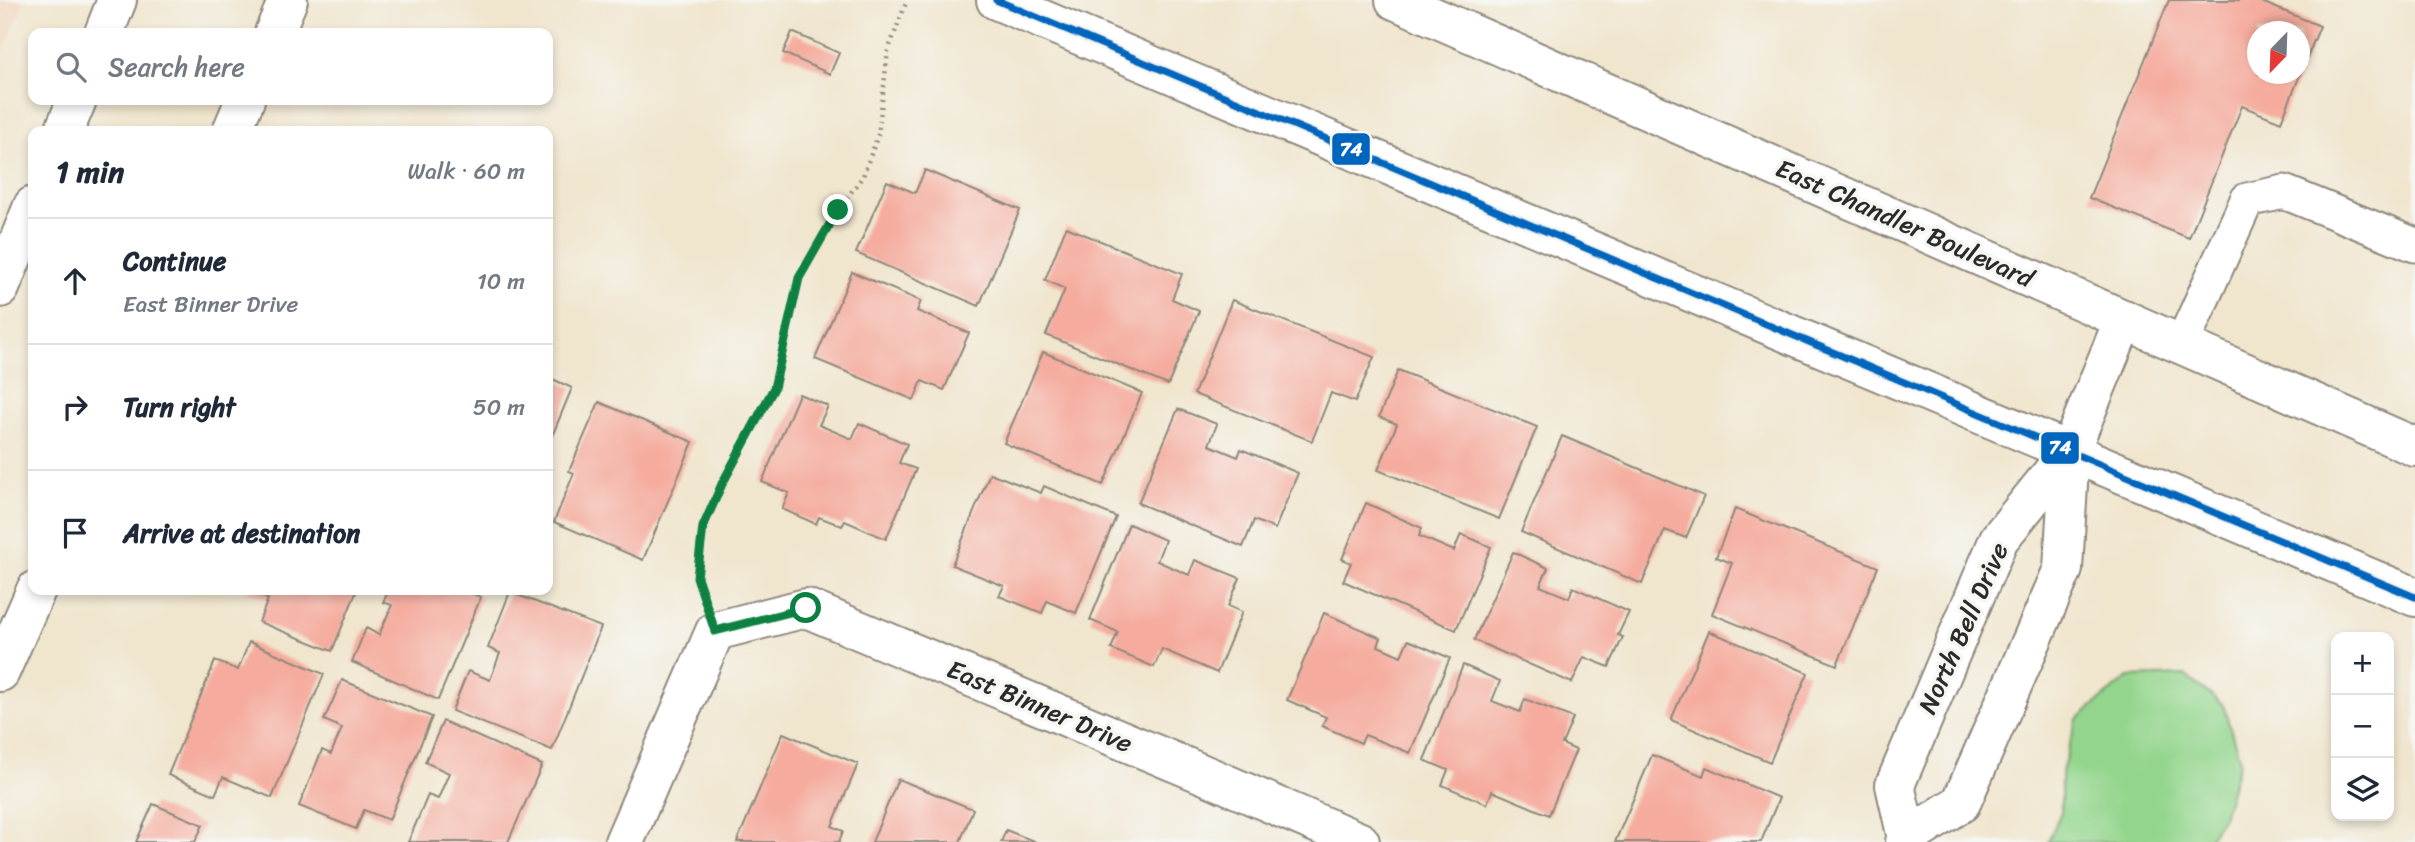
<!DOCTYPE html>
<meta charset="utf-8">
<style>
body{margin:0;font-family:Sriracha,sans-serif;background:#f6f6f7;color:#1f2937}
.controls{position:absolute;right:21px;bottom:21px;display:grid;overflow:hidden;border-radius:14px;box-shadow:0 4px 10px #0003}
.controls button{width:63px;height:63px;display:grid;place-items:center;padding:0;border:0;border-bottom:2px solid #e0e1e3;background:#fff;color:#1f2937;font:35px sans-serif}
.compass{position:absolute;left:2247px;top:21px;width:63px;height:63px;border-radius:50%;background:#fff;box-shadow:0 4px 10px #0003;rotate:203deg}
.stop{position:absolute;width:21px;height:21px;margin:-16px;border:5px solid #0b8043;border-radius:50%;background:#fff}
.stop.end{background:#0b8043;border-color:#fff;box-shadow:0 2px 7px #0008}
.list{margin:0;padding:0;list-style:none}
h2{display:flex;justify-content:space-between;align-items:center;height:91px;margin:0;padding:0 28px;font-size:30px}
h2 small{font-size:23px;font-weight:400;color:#747a83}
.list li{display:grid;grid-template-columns:46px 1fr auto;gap:21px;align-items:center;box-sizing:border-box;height:126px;padding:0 28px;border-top:2px solid #e0e1e3}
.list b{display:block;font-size:26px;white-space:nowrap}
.list p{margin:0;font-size:23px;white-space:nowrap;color:#747a83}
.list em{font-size:23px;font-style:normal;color:#747a83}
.icon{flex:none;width:38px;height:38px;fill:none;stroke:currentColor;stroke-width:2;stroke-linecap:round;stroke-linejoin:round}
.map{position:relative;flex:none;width:2415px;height:842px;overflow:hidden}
.search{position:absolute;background:#fff;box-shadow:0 4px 10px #0003;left:28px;top:28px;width:525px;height:77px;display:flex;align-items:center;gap:18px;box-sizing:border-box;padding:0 24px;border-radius:14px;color:#747a83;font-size:26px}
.panel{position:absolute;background:#fff;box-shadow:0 4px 10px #0003;left:28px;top:126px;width:525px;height:469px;border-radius:14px}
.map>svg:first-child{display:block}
.built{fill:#f1d5bd}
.green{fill:#93d58c;stroke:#5f805c;stroke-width:2}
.building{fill:#f5ac9e;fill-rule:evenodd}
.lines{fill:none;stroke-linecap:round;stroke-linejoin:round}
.service-casing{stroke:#8e887c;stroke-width:37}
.minor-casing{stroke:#8e887c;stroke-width:42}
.secondary-casing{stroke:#8e887c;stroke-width:42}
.primary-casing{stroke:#8e887c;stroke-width:42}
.path{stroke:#8e887c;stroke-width:4.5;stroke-dasharray:2 5;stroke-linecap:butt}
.service{stroke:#fff;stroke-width:33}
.minor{stroke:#fff;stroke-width:38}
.secondary{stroke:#fff;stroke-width:38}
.primary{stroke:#fff;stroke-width:38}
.bus-1-casing{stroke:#f6f6f2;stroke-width:12}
.bus-1{stroke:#0065bd;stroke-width:7}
.route{stroke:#0b8043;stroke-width:9}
.labels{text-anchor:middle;stroke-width:7;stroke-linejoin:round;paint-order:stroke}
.street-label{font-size:26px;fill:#2b2b2b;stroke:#f6f6f2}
.line-badge{stroke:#f6f6f2;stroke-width:2.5}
.badge-label{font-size:19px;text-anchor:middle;font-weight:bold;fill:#fff}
</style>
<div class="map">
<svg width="2415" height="842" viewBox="0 0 2415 842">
<rect width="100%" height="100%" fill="#f6f6f2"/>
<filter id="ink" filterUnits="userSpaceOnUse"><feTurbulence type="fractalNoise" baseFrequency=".0143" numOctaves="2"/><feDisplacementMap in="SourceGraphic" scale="14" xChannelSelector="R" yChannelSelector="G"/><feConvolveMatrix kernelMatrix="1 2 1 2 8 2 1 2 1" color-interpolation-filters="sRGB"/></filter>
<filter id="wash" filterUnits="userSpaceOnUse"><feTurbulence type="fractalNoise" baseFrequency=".00686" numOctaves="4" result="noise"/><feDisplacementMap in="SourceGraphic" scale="28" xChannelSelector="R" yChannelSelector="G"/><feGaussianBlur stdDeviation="1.57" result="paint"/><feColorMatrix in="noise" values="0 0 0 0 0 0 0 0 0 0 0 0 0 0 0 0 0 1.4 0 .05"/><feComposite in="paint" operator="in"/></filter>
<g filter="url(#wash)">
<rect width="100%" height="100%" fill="#f0e5cd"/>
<path class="built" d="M0,0H25L0,60Z"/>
<path class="green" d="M2185,675L2223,705L2240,760L2223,817L2206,842H2048L2061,812V775L2077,719L2129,677Z"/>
<g id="blocks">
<path class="building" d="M2169,0H2257L2320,26L2281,122L2242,106L2189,238L2089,198ZM2258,32H2300V74H2258Z
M792,32L839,53L830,74L783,53Z
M925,170L1020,210L979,306L856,253L887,181L915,193Z
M1066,227L1182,274L1172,299L1199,311L1168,385L1046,335L1065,289L1045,280Z
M852,272L921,301L917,311L969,333L944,390L922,381L914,400L815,359Z
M1232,300L1374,357L1355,402L1331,393L1312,441L1194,394Z
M1043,352L1142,393L1103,485L1004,443Z
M1398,370L1537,427L1499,519L1378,470L1397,424L1379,417Z
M548,377L572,388L548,446Z
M799,394L828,406L819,425L852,439L859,423L907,444L899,463L916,469L886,539L845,521L842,526L819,517L816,524L782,509L789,493L762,482Z
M599,402L693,442L643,560L554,522L574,473L569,471Z
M1178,409L1217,424L1209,445L1238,457L1241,449L1298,473L1275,529L1254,520L1243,547L1138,503Z
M1562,436L1704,496L1686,538L1665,530L1642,584L1521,532Z
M990,473L1041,493L1044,486L1116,517L1076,613L1047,601L1042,613L999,596L1004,586L952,565Z
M1366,503L1422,528L1419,536L1454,551L1461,534L1491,547L1456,630L1343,581L1351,563L1342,559Z
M1735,509L1878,567L1837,665L1712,614L1732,563L1716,557Z
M1129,524L1165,540L1157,561L1189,575L1195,560L1240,578L1228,606L1242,612L1217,673L1162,649L1154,667L1111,649L1118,632L1090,620Z
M1513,552L1548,568L1540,586L1569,598L1573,587L1629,612L1618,635L1623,637L1609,667L1584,657L1572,683L1474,640Z
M244,590H357L332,651L259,622L268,599Z
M389,590H463L481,597L438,700L352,662L366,628L379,635L392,605L383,602Z
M510,592L601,627L552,750L452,711L468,671L490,680L500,653L488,648Z
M1324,613L1381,638L1378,646L1401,656L1408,640L1450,658L1410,753L1365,735L1361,743L1322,726L1326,717L1287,700Z
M1709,631L1808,673L1770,762L1671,720Z
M249,642L324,674L272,798L223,777L215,795L168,775L215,661L238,670Z
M1463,665L1500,681L1492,701L1520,712L1525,699L1573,718L1562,744L1576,750L1549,815L1492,791L1487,804L1442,785L1448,770L1424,760Z
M342,680L432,717L389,820L364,810L356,829L299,806L322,750L331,754L342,728L324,720Z
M443,721L542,765L508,842H408L428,795L438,799L449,773L425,762Z
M783,733L858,764L832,826L843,831L839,842H737Z
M1652,755L1703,776L1706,767L1779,798L1761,842H1615Z
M898,779L973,809L960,842H872Z
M153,804L203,825L195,842H136Z
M1006,830L1036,842H1001Z"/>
</g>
</g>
<g filter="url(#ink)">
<use href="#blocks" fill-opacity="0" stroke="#8e887c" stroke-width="2"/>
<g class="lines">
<defs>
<path id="service" d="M2182,344L2247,200L2284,192L2415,245"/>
<path id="minor" d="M1907,838L1895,785L1999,539L2070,451
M624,842L715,631L806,608L1210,777L1360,842
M1905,842L1907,838L1961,803L2063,569L2070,451"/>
<path id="secondary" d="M996,0L2415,597
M1395,0L2415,447
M2070,451L2124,319"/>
<path id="primary" d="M104,33L117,0
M274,33L288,0
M64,131L77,100
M232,131L245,100
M0,288L33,206
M0,672L36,590"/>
</defs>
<use href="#service" class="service-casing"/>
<use href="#minor" class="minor-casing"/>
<use href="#secondary" class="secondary-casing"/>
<use href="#primary" class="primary-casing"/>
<path class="path" d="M699,584L697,577L703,527L722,483L773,388L799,277L838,210L863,176L878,135L888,51L907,0"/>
<use href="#service" class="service"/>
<use href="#minor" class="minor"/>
<use href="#secondary" class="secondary"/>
<use href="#primary" class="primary"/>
<defs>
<path id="bus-1" d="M996,0L2415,597"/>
</defs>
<use href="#bus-1" class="bus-1-casing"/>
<use href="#bus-1" class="bus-1"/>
</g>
</g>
<g class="lines" filter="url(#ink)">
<path class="route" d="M806,608L715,631L697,577L703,527L722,484L774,388L799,278L838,210"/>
</g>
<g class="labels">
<g class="street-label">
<text transform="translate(1905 223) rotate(24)" y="9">East Chandler Boulevard</text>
<text transform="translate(1963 628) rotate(-66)" y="9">North Bell Drive</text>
<text transform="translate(1040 706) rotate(23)" y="9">East Binner Drive</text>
</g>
</g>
<g class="line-badge">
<rect x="1331" y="132" width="40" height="34" rx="7" fill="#0065bd"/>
<rect x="2040" y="431" width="40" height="34" rx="7" fill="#0065bd"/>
</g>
<g class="badge-label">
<text x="1351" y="156">74</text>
<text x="2060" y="454">74</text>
</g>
</svg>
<div class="controls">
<button>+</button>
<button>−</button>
<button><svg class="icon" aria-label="layers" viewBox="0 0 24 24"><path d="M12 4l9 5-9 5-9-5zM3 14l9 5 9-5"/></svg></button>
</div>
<svg class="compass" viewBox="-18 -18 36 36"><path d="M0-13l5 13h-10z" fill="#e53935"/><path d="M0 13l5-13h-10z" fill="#747a83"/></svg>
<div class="stop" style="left:806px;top:608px"></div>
<div class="stop end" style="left:838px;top:210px"></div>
<div class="search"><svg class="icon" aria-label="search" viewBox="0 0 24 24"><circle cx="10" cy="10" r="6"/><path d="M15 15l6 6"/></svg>Search here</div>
<section class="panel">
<h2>1 min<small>Walk · 60 m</small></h2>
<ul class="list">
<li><svg class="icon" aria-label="ahead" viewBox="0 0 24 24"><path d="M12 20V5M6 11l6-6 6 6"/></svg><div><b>Continue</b><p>East Binner Drive</p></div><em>10 m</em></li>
<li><svg class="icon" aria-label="right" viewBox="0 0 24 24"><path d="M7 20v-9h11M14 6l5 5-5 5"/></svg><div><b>Turn right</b></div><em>50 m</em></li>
<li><svg class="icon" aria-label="arrive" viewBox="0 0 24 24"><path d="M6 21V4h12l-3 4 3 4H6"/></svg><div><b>Arrive at destination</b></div></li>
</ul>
</section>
</div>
